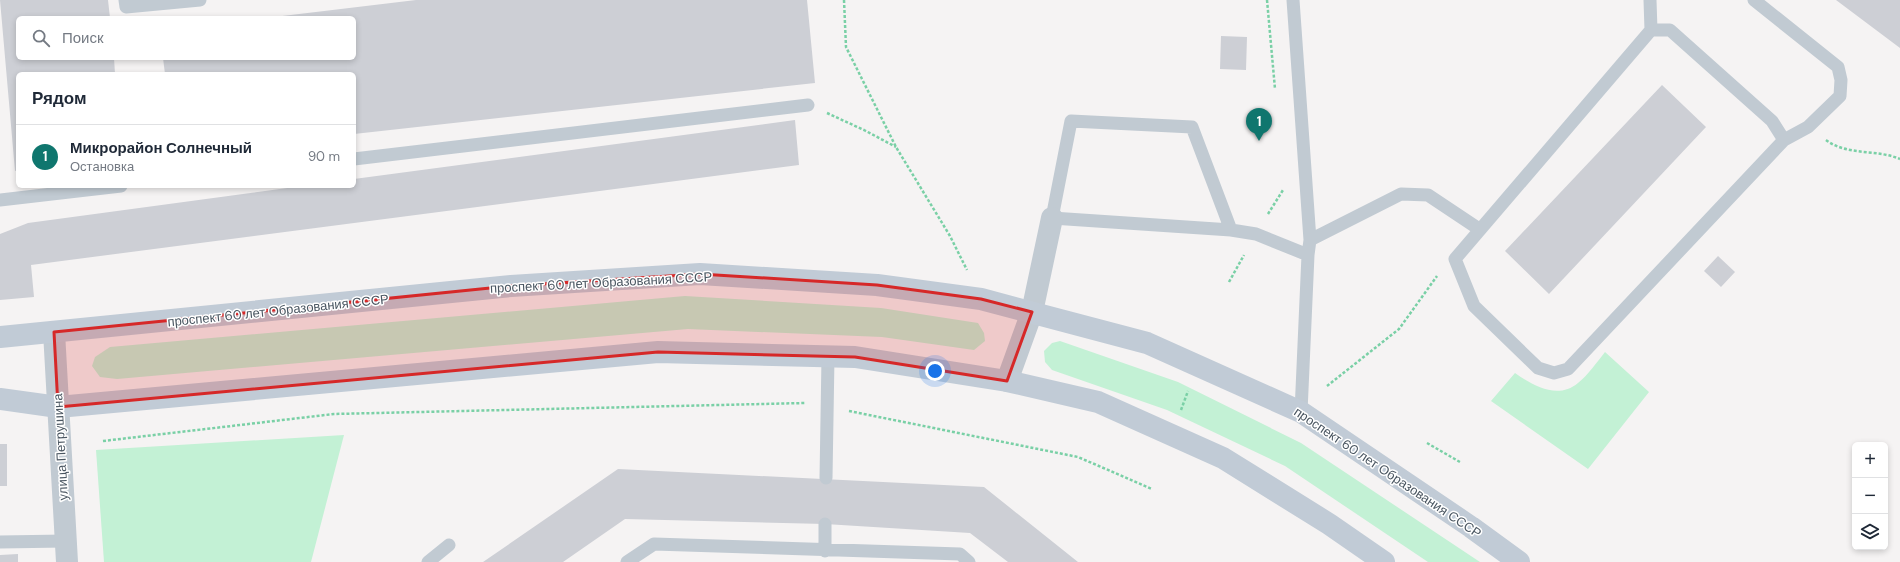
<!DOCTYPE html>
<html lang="ru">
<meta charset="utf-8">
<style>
body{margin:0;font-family:"DM Sans",sans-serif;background:#f2f2f3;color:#1f2937}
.controls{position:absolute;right:12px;bottom:12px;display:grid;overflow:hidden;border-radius:6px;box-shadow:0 2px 6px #0003}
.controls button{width:36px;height:36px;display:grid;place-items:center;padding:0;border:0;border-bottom:1px solid #e0e1e3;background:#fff;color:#1f2937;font:20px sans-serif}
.you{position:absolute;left:935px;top:371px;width:14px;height:14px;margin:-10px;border:3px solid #fff;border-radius:50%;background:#1a73e8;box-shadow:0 0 0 6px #1a73e833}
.badge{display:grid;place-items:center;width:26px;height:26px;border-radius:50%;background:#0f766e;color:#fff;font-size:13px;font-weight:700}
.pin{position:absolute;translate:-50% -33px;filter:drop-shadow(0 1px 2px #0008)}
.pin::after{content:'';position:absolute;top:21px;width:14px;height:12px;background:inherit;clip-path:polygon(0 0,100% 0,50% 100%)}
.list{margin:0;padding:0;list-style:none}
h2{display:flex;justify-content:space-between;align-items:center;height:52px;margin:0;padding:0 16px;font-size:17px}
h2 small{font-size:13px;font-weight:400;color:#747a83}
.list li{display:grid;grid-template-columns:26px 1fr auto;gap:12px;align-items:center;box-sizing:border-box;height:64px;padding:0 16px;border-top:1px solid #e0e1e3}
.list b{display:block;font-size:15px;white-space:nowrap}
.list p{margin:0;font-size:13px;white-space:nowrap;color:#747a83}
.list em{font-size:13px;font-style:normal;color:#747a83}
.icon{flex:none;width:22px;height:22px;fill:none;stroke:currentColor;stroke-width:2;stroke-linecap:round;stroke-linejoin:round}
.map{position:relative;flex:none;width:1900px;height:562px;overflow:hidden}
.search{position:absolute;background:#fff;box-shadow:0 2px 6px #0003;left:16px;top:16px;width:340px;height:44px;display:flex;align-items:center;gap:10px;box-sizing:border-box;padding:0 14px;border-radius:6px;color:#747a83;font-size:15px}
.panel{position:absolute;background:#fff;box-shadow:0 2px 6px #0003;left:16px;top:72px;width:340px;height:116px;border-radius:6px}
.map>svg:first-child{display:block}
.green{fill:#c3f1d5}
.building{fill:#cdcfd5}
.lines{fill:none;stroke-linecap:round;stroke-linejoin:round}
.path{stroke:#7ad0a6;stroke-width:2.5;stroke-dasharray:3 2;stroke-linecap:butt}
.service{stroke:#c1cad2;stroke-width:13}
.minor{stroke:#c1cad2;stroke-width:22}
.secondary{stroke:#c1cbd6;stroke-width:22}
.marked{fill:#d62828;fill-opacity:0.2;stroke:#d62828;stroke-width:3;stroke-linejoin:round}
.labels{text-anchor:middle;stroke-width:3;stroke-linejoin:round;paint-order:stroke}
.street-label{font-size:13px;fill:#4a5661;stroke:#fff}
</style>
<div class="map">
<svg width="1900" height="562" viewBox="0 0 1900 562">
<rect width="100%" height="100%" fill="#f5f3f3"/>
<path class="green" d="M685,296L881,308L978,323L984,333L985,341L974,350L882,337L688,329L117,379L100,377L92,366L95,357L110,347Z
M1060,341L1178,382L1301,443L1480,562H1428L1285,466L1167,410L1052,370L1045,362L1044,351L1052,343Z
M1605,352L1649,392L1588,469L1491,401L1515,373C1533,386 1558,400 1578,383C1588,375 1597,362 1605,352Z
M344,435L311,562H104L96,450Z"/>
<path class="building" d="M0,0H108L110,18H18V58H114L115,74H18V170L15,171Z
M416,0H807L815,83L354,134V74H165L163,58H354V18L274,17Z
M1836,0H1900V48Z
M1221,36L1247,37L1246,70L1220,69Z
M1662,85L1706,127L1549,294L1505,251Z
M795,120L799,165L31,265L34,297L0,300V234L28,223L302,186H354V179Z
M1718,256L1735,272L1721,287L1704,271Z
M0,444H7V486H0Z
M618,469L984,487L1078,562H1008L970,533L825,524L625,519L563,562H483Z
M18,554V562H0V555Z"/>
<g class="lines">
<path class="path" d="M844,0L846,47L896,147L950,236L967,270
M1267,0L1275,89
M827,113L864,130L896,147
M1826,140C1847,156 1877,149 1900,159
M1268,214L1283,190
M1229,282L1244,255
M1327,386L1399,329L1437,276
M1181,410L1188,391
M849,411L1078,457L1152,489
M103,441L334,414L805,403
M1427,443L1460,462"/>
<path class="service" d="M125,0L126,7L200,0
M1293,0L1310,240L1308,255L1301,412
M1650,0L1651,30
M1754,0L1838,67L1841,80L1840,96L1808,127L1784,140
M1651,30H1670L1772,121L1784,140L1568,369L1554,373L1538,368L1474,306L1455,259Z
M354,159L808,105
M0,200L121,186
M1231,230L1192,127L1071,121L1052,218L1231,230L1256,234L1308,255
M1310,240L1401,194L1428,195L1479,229
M826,478L828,357
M0,542L65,541
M825,551V524
M428,562L449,545
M627,562L654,544L960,554L969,562"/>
<path class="minor" d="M54,332L67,562
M1007,381L1032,312L1052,218"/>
<path class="secondary" d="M0,337L511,286L700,274L877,285L981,299L1147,343L1301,412L1471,527L1519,562
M0,399L58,407L658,352L855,357L1007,381L1098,402L1223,458L1329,524L1384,562"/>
</g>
<path class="marked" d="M700,274L877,285L981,299L1032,312L1007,381L855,357L658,352L58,407L54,332L511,286Z"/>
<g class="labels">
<g class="street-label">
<text transform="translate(601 282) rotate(-3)" y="5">проспект 60 лет Образования СССР</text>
<text transform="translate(278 310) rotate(-6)" y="5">проспект 60 лет Образования СССР</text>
<text transform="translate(60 447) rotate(-93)" y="5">улица Петрушина</text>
<text transform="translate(1388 472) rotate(34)" y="5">проспект 60 лет Образования СССР</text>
</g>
</g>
</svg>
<div class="controls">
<button>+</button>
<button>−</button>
<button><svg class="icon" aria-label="layers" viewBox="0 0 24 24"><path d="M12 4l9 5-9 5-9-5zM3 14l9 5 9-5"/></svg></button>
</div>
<div class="you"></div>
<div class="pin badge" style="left:1259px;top:141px">1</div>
<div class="search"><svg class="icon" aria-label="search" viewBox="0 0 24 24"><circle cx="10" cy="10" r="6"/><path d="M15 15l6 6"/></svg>Поиск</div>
<section class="panel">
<h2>Рядом<small></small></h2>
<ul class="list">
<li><span class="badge">1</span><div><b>Микрорайон Солнечный</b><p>Остановка</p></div><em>90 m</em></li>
</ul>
</section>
</div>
